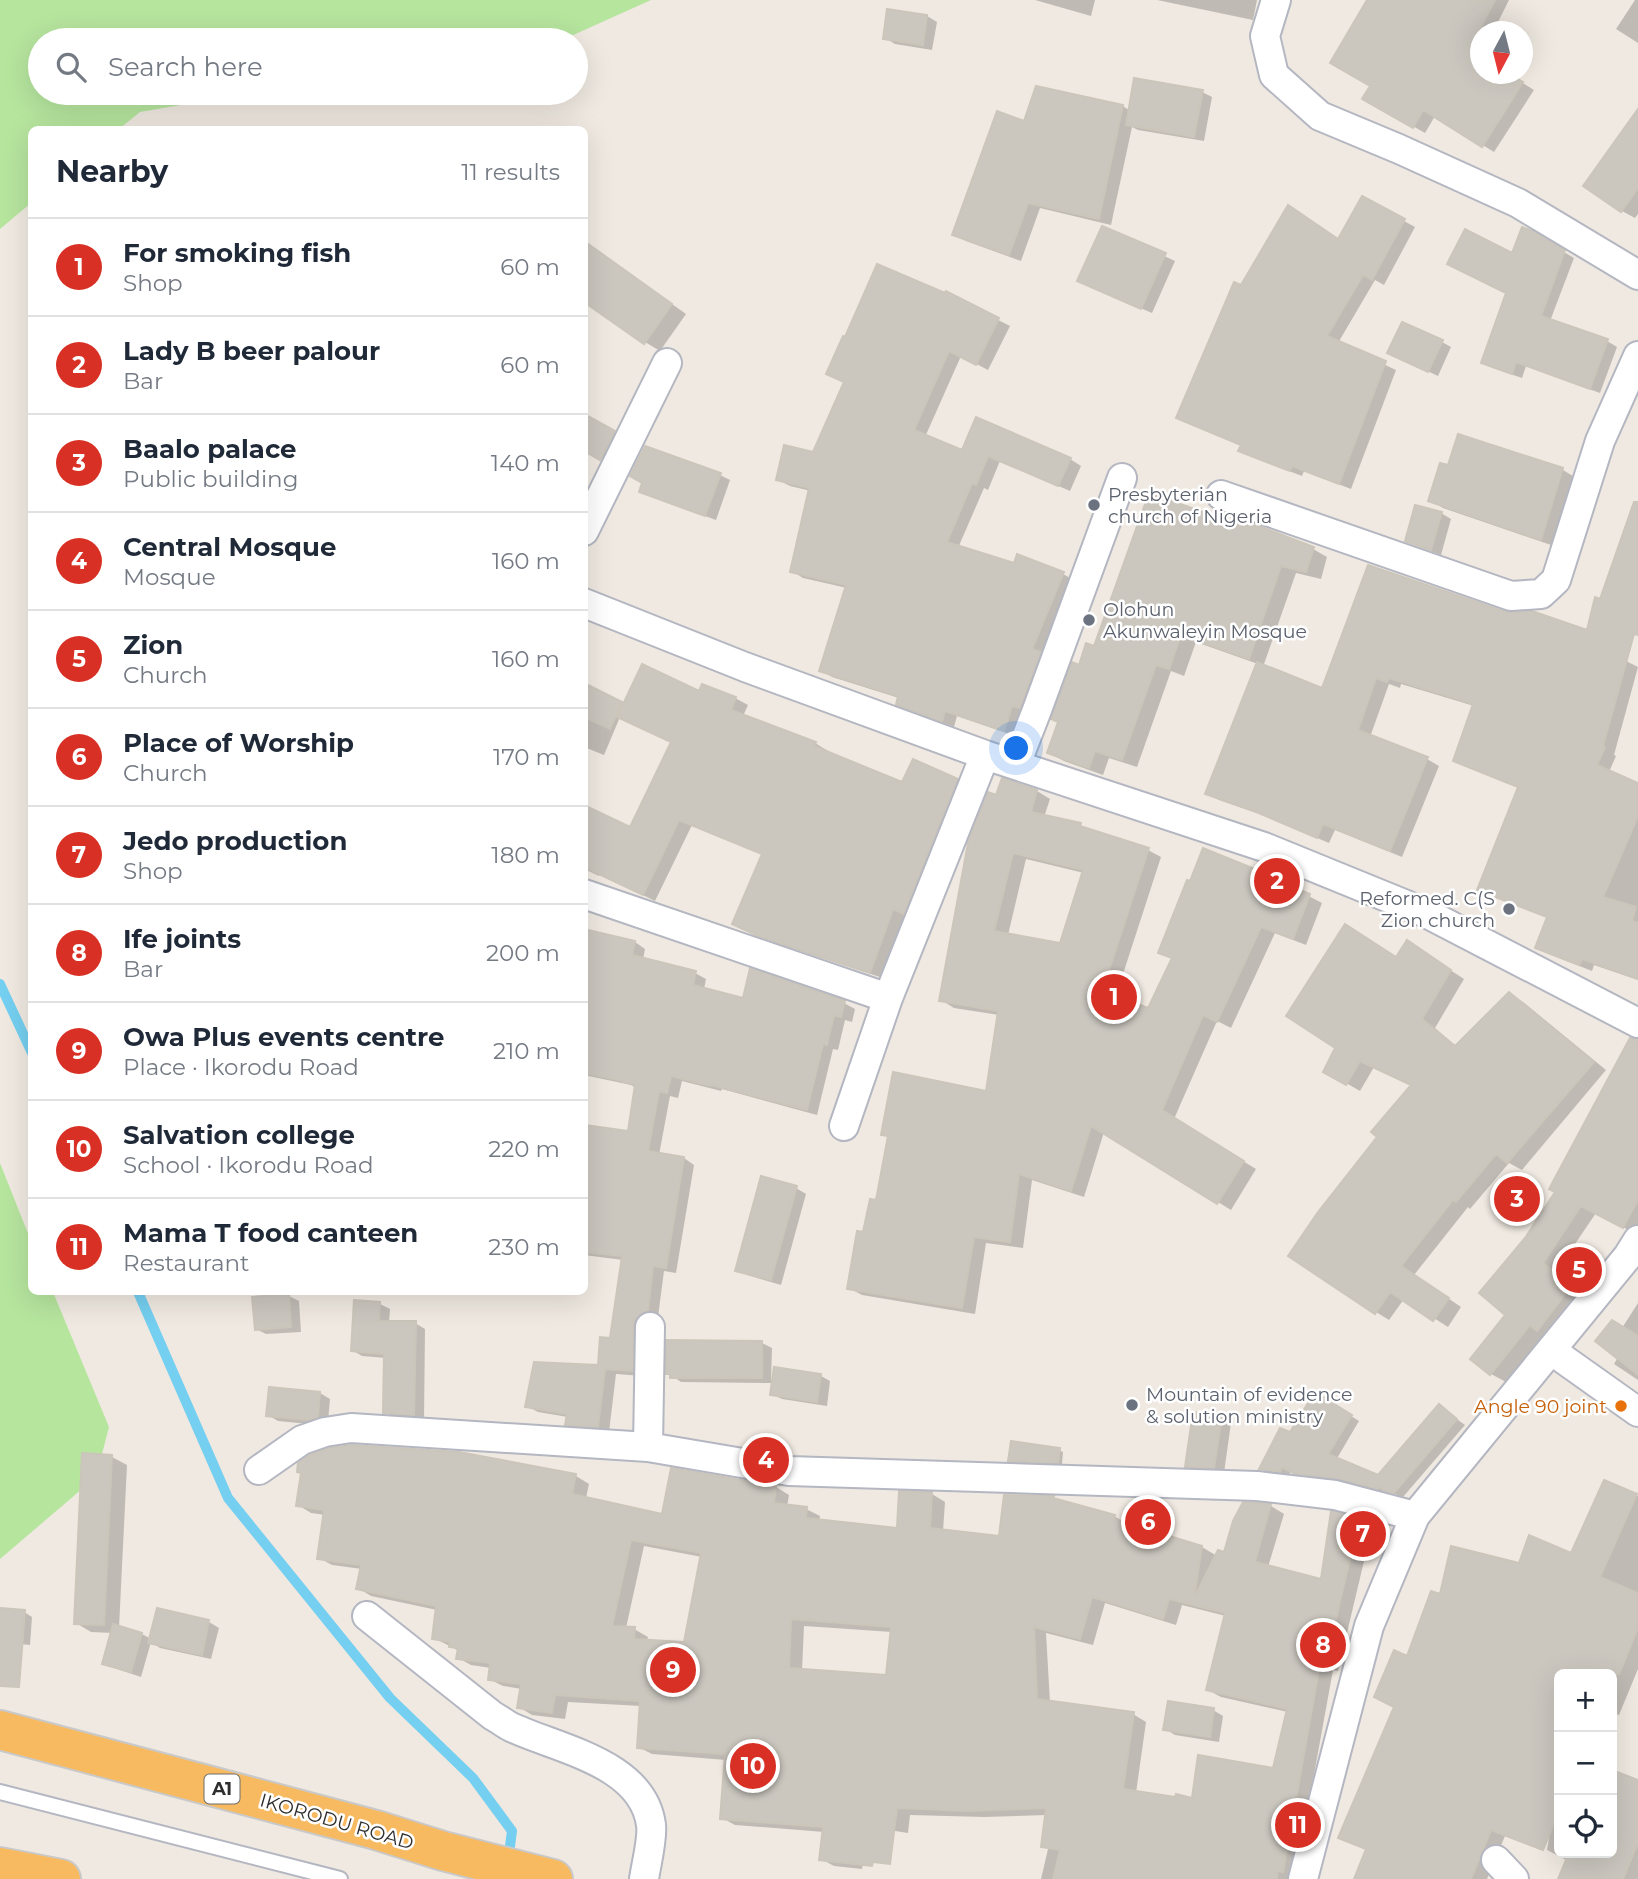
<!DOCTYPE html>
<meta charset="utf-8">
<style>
body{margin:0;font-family:Montserrat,sans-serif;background:#f6f6f7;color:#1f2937}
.controls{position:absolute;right:21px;bottom:21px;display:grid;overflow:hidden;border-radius:10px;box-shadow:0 7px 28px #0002}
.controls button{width:63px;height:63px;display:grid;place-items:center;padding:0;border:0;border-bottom:2px solid #e0e1e3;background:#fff;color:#1f2937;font:35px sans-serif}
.compass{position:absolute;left:1470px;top:21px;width:63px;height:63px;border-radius:50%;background:#fff;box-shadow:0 7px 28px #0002;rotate:187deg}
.you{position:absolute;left:1017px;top:749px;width:24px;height:24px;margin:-18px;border:5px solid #fff;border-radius:50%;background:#1a73e8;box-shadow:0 0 0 10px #1a73e833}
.badge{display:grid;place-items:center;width:46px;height:46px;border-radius:50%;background:#d93025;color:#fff;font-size:23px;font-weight:700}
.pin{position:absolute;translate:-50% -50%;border:4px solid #fff;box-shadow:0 2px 7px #0006}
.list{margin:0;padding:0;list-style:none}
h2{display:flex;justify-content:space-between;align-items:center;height:91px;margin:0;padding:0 28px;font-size:30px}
h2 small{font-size:23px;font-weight:400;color:#747a83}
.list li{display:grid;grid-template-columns:46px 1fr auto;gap:21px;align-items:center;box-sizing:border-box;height:98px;padding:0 28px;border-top:2px solid #e0e1e3}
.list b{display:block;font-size:26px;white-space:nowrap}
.list p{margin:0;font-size:23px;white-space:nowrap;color:#747a83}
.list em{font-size:23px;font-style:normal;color:#747a83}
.icon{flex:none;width:38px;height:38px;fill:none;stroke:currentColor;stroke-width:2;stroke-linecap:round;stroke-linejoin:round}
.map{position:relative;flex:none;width:1638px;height:1879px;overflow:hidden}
.search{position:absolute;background:#fff;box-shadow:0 7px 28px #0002;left:28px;top:28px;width:560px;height:77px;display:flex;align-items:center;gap:18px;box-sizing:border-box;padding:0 24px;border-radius:38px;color:#747a83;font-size:26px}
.panel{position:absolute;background:#fff;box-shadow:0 7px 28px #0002;left:28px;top:126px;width:560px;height:1169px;border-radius:10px}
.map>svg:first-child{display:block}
.green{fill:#b6e59e}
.shadow{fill:#0003;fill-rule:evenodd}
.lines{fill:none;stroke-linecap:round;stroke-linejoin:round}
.stream{stroke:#75cff0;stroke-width:10}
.building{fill:#cbc7bf;stroke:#cbc5ba;stroke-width:2;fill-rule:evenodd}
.service-casing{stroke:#b4b7c1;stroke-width:18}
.minor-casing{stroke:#b4b7c1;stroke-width:32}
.trunk-casing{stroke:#c9c9c9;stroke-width:42}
.service{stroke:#fff;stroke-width:14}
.minor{stroke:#fff;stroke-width:28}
.trunk{stroke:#f8ba60;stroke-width:38}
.worship-dot{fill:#6b7280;stroke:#fff;stroke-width:2.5}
.food-dot{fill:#e8710a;stroke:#fff;stroke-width:2.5}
.labels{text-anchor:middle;stroke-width:5;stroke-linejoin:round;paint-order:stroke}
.shield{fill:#fff;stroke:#6d6d6d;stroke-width:2}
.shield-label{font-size:18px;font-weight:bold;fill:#2e2e2e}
.worship-label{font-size:19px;fill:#5b616d;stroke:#fff;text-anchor:start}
.food-label{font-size:19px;fill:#c56008;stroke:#fff;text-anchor:end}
.street-label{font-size:19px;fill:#2e2e2e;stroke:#fff}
</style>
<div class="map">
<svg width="1638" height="1879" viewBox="0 0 1638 1879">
<rect width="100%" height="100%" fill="#efe9e1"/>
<path class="green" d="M0,0H651L571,36L546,40H40V93H250L140,112L119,129L32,130L31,203L0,229Z
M0,1163L31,1241L32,1292H53L109,1427L96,1477L0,1559Z"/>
<path class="shadow" d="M1035,0H1095L1091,16Z
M1157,0H1257L1253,20Z
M1369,0H1509L1493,32H1480V74H1508L1534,90L1494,152L1435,116L1425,133L1365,99L1372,85Z
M1635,0H1638V43L1616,29Z
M927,16L937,22L932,50L895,44L885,38Z
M1202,92L1212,97L1204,141L1138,130L1132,127L1111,225L1040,208L1021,261L966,241L954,234L1025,123L1123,106L1130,111Z
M1638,112V214L1635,218L1622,211Z
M1362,198L1415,227L1384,285L1375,280L1338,343L1396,370L1351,489L1304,471L1302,476L1252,457L1241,450L1242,446L1189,423L1242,288L1339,240Z
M1103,228L1175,261L1152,313L1089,286Z
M1532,233L1574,258L1550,321L1607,341L1617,347L1600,393L1526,366L1522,378L1493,368L1484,362L1508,293Z
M592,247L686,314L660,351L645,342Z
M947,294L1010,326L988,370L961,356L925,437L963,453L1070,459L1081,466L1070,491L1000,461L988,490L984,488L958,548L1015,565L1063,574L1074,580L1015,736L957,716L954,727L909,710L898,704L899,698L832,677L821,670L847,588L803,578L792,571L811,491L790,486L778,480L814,454Z
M1442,342L1451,347L1438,376L1399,358Z
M584,416L624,438L611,464L584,450Z
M1459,437L1563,470L1576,478L1554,546L1443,508L1430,500L1449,468Z
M646,448L720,475L730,480L716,520L651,496L641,491Z
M1441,513L1451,519L1441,555L1417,546L1407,541Z
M1238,526L1313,549L1327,557L1321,579L1296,573L1263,667L1323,690L1369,567L1626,661L1638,667L1614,755L1616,756L1609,772L1638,785V980L1594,965L1592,971L1549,954L1537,947L1549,918L1492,896L1480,889L1519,788L1467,767L1455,760L1474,706L1401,684L1400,688L1389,684L1370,737L1427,759L1439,766L1402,857L1335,830L1329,843L1268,817L1219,800L1207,793L1258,664L1196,642L1184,676L1171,671L1137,767L1109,758L1103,775L1064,761L1049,753L1080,667L1095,648Z
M584,685L625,705L700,693L735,698L748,705L743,716L815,743L828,751L827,753L903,784L957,780L969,787L916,920L905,915L883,978L773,942L746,930L764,855L692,825L655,901L600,874L599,876L584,869V807L631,829L673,743L620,717L604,755L584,747Z
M1003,780L1037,791L1050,799L1044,817L1080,825L1091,831L1148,850L1161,857L1110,1014L1133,1022L1149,1010L1173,959L1161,952L1258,872L1288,880L1301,887L1299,891L1322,903L1306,945L1275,933L1231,1028L1217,1021L1174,1119L1256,1169L1231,1210L1104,1132L1084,1197L1032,1180L1023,1248L986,1243L975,1314L862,1295L849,1288L865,1234L878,1202L890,1138L883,1134L988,1093L999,1015L954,1008L941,1000ZM1026,859L1084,873L1061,945L1008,935Z
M584,937L635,942L645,949L643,960L695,973L706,979L704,989L745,1000L844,1003L855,1009L852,1022L845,1020L838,1050L833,1049L817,1115L722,1089L721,1091L682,1081L678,1098L670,1096L659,1155L684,1158L694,1165L676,1273L664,1271L658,1317L643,1376L616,1374L609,1432L578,1430L567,1424L568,1417L538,1412L527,1406L599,1367L611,1340L623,1260L584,1255V1127L629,1133L636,1088L631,1085L584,1075Z
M1421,951L1464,979L1435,1028L1457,1047L1509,994L1523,1002L1606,1070L1522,1170L1509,1163L1470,1209L1468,1207L1414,1275L1461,1307L1448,1327L1404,1299L1389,1320L1376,1312L1380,1137L1413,1085L1374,1067L1360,1091L1325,1071L1397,958Z
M1638,1053V1235L1596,1213L1556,1272L1585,1294L1553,1338L1545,1333L1506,1382L1491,1374L1526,1239L1558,1192Z
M796,1188L806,1194L781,1285L747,1275L737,1270Z
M289,1296L299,1301L301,1332L266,1334L256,1329Z
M1638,1303V1380L1614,1364L1618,1357L1622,1328Z
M380,1304L390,1309L389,1323H415L425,1329L424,1420L395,1418L385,1412L386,1358L362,1356L352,1350Z
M762,1343L772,1348L771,1381L821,1376L830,1381L827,1406L782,1399L772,1394L773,1383L681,1382L668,1373Z
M320,1393L330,1399L328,1422L319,1425L278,1421L268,1415Z
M1316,1394L1359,1421L1336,1460L1378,1477L1439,1406L1465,1425L1403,1497L1387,1491L1386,1493L1347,1482L1306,1478L1291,1470L1289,1476L1269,1473L1261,1469L1291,1434Z
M1221,1418L1231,1423L1224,1473L1197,1472L1187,1466Z
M1059,1450L1063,1452L1062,1464L1014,1463L1010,1460Z
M112,1457L127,1465L119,1628L142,1634L151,1639L158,1610L209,1622L219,1628L211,1659L160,1648L151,1642L141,1677L114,1668L104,1663L113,1633L91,1632L76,1623Z
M576,1476L589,1484L586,1498L664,1516L776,1487L789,1495L787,1507L806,1509L820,1516L819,1521L898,1530L932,1494L945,1502L943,1531L1001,1538L1006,1496L1053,1498L1059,1501L1114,1516L1127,1524L1202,1547L1217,1556L1225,1554L1244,1504L1271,1506L1284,1514L1268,1567L1322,1581L1333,1513L1367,1522L1380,1530L1376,1542L1369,1540L1338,1671L1333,1670L1295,1879H1041L1048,1849L1043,1846L1047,1815L984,1817L910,1815L908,1833L870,1827L862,1869L834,1866L821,1859L824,1832L735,1825L722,1818L726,1760L652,1754L638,1747L641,1706L568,1702L565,1719L532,1715L519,1707L522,1689L503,1686L489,1679L491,1668L471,1665L458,1658L459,1651L434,1638L437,1610L371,1596L358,1588L362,1569L332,1565L319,1558L326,1515L311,1513L298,1505ZM644,1546L702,1557L685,1644L647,1641L648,1637L634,1629L626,1628ZM1105,1603L1176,1625L1182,1605L1226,1616L1208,1690L1221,1697L1288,1712L1274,1770L1193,1800L1136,1793L1146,1722L1133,1714L1050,1702L1046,1633L1093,1645ZM804,1626L892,1632L887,1677L802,1671Z
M1605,1483L1638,1496V1669L1619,1715L1615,1714L1612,1723V1674H1559V1853H1612V1771L1638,1782V1879H1592L1568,1861L1547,1850L1550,1832H1549L1541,1850L1505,1836L1487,1879H1356L1367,1850L1340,1837L1396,1707L1408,1658L1441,1596L1520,1565L1572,1555Z
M0,1610L24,1612L32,1617L30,1645L0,1642Z
M1213,1710L1223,1716L1219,1742L1175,1735L1165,1729Z"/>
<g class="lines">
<path class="stream" d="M0,984L32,1053
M138,1292L228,1498L390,1698L473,1778L512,1831L508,1861"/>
</g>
<path class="building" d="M1367,0H1495L1470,48L1480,55V74H1510L1523,82L1482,147L1423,110L1413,128L1362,99L1370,86L1330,63Z
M887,9L927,15L923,45L883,39Z
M1134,78L1203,90L1194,137L1126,125Z
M1036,86L1123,105L1099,219L1028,203L1009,255L952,235L997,111L1024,121Z
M1638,109V188L1621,212L1583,186Z
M1362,196L1405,219L1372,280L1363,275L1327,336L1386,361L1339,484L1292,466L1290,471L1238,451L1241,445L1176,418L1234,282L1241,285L1288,205L1338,239Z
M1102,226L1166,253L1141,309L1077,281Z
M1522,227L1533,231L1565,250L1541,316L1608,339L1590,389L1516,362L1512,374L1481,363L1506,293L1447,264L1465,229L1512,253Z
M584,241L672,304L644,344L584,302Z
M877,264L945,293L946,291L999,318L976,365L949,351L914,430L962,450L976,417L1071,458L1058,486L988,456L976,485L972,483L947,542L1014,563L1017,554L1064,572L1032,649L1041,652L1021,704L1020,708L1012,706L1004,731L945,711L942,722L896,705L898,696L819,671L846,585L790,572L809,488L776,480L784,445L813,452L844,382L826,374L843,336L845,337Z
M1402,322L1443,340L1428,372L1387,353Z
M584,414L615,431L600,460L584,451Z
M1458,434L1563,468L1541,540L1428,501L1440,463L1448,465Z
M645,446L721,473L705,516L639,492L642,483L630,476Z
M1149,493L1237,524L1238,520L1242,522L1243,520L1314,547L1306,572L1281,566L1249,659L1181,635L1169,669L1156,665L1122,760L1095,751L1089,768L1047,753L1058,722L1051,719L1072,662L1079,665L1086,643L1094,646Z
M1634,502H1638V635L1634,634L1603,746L1605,747L1597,765L1638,783V816L1603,897L1636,907L1632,921L1638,923V979L1582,959L1579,965L1535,948L1547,917L1477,890L1518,787L1453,761L1473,704L1389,678L1387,682L1376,678L1358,730L1428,757L1390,851L1323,824L1317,838L1254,811L1205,794L1257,662L1322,688L1368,565L1506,612L1532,611L1587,630L1595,597L1600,599Z
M1415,505L1442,512L1431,550L1405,541Z
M642,664L699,691L702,684L736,697L731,710L816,742L814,746L902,782L913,759L958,779L904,914L893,909L870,973L758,936L732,924L762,854L679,820L643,895L584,867V805L630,827L671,742L617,717Z
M584,683L622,702L610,729L584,717Z
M1002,778L1037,790L1031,812L1081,823L1080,826L1149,848L1097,1007L1132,1020L1138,1004L1148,1008L1172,958L1158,953L1187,880L1190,881L1203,848L1257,870L1259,866L1289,878L1286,884L1310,894L1293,939L1261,927L1217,1022L1203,1015L1162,1110L1244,1161L1217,1204L1091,1126L1071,1191L1019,1174L1010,1242L974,1237L962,1308L847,1289L857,1231L863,1232L870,1199L876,1200L888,1136L881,1135L893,1072L986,1091L998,1011L939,1001L968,843L988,792L996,795ZM1013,853L1083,870L1060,943L994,931Z
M1345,924L1396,957L1407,940L1451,970L1422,1019L1455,1046L1509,992L1594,1062L1507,1163L1496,1154L1456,1202L1453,1200L1401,1266L1449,1298L1433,1321L1390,1292L1375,1314L1288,1256L1318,1212L1377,1137L1371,1132L1411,1085L1360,1061L1346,1085L1323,1072L1335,1048L1286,1016Z
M588,930L635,941L632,955L696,971L693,985L743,998L750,968L845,1001L841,1017L834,1015L827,1045L823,1044L807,1110L711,1085L710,1086L671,1076L667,1093L659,1091L648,1151L684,1157L666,1268L653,1266L648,1311L641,1313L635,1319L633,1327V1371L605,1369L598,1427L565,1425L567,1414L525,1407L534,1362L598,1365L600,1337L610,1338L622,1256L584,1252V1125L628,1131L635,1085L623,1082V1081L584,1073V947Z
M1630,1038L1638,1040V1200L1623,1228L1581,1206L1543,1263L1572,1285L1537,1331L1530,1325L1490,1375L1470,1359L1505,1315L1479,1293L1525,1238L1555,1192L1549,1189Z
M761,1176L797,1186L771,1280L735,1271Z
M289,1294L291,1327L255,1330L252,1297Z
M354,1300L380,1302L379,1321H416L414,1415L383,1413L384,1354L351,1351Z
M1612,1320L1638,1336V1375L1595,1341Z
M666,1340L762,1341V1378H670V1374H666Z
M774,1367L821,1374L817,1402L770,1395Z
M269,1387L320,1392L318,1417L308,1420L266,1416Z
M1315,1392L1352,1415L1328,1454L1378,1475L1439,1404L1457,1419L1394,1493L1384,1491L1379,1486L1378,1489L1337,1479L1295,1474L1282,1467L1280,1472L1259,1469L1280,1428L1290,1432Z
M1193,1412L1222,1416L1214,1468L1185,1467Z
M1011,1441L1060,1448L1058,1463L1008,1461Z
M352,1445L459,1452L576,1474L572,1494L662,1514L671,1468L776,1486L774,1503L807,1507L806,1518L897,1528L899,1491L932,1492L930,1528L999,1536L1004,1495L1054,1496L1053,1498L1115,1515L1114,1519L1202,1546L1194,1598L1218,1550L1224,1552L1233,1521L1243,1502L1271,1504L1255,1562L1321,1579L1331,1511L1368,1521L1363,1536L1356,1534L1325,1665L1320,1664L1283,1872L1278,1871L1277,1879H1053L1060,1850L1041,1847L1046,1808L970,1811L897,1808L890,1864L873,1862L872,1866L819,1860L823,1827L720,1819L725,1754L637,1748L640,1701L555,1695L552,1713L517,1708L521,1684L488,1680L490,1663L456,1659L458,1648L449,1647L450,1642L432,1639L436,1606L356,1589L361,1565L317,1559L324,1510L296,1506L301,1473L297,1472L298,1463L310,1455L329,1448ZM631,1540L701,1553L684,1642L634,1639L635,1627L612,1626ZM1092,1597L1163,1619L1169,1599L1225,1613L1206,1690L1287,1709L1273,1768L1198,1755L1192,1798L1176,1794L1175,1797L1123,1789L1134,1712L1037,1699L1034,1627L1080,1639ZM791,1619L891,1627L886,1675L789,1668Z
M82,1453L112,1455L104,1625L74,1624Z
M1604,1480L1637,1494L1600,1577L1638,1593V1628L1619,1674H1559V1811L1543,1850L1491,1830L1471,1879H1354L1366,1849L1338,1838L1394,1707L1374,1697L1394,1650L1407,1656L1431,1591L1440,1594L1451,1546L1519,1563L1529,1535L1571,1553Z
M0,1608L25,1610L19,1687L0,1686Z
M157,1608L209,1620L202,1655L148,1643Z
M113,1624L142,1633L131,1672L102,1664Z
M1168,1701L1214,1708L1210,1737L1163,1730Z
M1612,1770L1638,1780V1843L1623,1879H1558L1569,1853H1612Z"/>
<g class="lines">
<defs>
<path id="service" d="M0,1792L340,1879"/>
<path id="minor" d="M1276,0L1265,36L1274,75L1320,116L1399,149L1518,203L1638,275
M1221,495L1511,596L1541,594L1556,580L1600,441L1638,356
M584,531L667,363
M584,603L745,667L985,755L1264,847L1426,913L1638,1023
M1016,764L1037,710L1122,478
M584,894L888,998
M844,1126L888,998L985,755
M1552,1351L1638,1412
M648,1447L650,1327
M259,1470L302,1440L325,1432L351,1428L648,1447L789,1471L1257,1486L1335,1495L1415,1516
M367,1616L493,1716C499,1719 505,1724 511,1727C558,1749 643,1763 651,1825C653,1838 646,1865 644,1879
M1496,1860L1514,1879
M1303,1879L1369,1626L1415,1516L1628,1256L1638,1240"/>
<path id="trunk" d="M0,1730L376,1830L443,1851L553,1879
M0,1867L61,1879"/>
</defs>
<use href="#service" class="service-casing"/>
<use href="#minor" class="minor-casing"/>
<use href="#trunk" class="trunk-casing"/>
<use href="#service" class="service"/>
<use href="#minor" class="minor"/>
<use href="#trunk" class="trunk"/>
</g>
<g class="worship-dot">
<circle cx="1094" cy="505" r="7"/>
<circle cx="1089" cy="620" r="7"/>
<circle cx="1509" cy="909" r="7"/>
<circle cx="1132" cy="1405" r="7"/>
</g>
<circle class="food-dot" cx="1621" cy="1406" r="7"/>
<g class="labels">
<rect class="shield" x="204.5" y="1774.5" width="35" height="29" rx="5"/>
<g class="shield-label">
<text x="222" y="1795">A1</text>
</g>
<g class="worship-label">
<text x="1108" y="501">Presbyterian<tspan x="1108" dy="22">church of Nigeria</tspan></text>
<text x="1103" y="616">Olohun<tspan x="1103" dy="22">Akunwaleyin Mosque</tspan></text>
<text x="1495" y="905" text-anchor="end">Reformed. C(S<tspan x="1495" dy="22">Zion church</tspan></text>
<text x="1146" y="1401">Mountain of evidence<tspan x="1146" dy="22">&amp; solution ministry</tspan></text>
</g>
<g class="food-label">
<text x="1607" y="1413">Angle 90 joint</text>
</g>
<g class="street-label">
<text transform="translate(337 1821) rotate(16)" y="7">IKORODU ROAD</text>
</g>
</g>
</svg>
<div class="controls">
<button>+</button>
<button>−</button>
<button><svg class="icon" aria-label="locate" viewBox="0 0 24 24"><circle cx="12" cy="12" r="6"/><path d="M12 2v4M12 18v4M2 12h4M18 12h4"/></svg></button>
</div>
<svg class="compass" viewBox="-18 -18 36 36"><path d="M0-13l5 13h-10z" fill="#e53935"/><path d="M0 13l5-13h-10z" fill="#747a83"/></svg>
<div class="you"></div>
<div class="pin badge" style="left:1114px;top:997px">1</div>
<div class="pin badge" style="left:1277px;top:881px">2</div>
<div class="pin badge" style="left:1517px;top:1199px">3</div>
<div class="pin badge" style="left:766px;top:1460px">4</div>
<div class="pin badge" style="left:1579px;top:1270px">5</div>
<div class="pin badge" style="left:1148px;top:1522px">6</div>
<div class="pin badge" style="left:1363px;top:1534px">7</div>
<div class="pin badge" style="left:1323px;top:1645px">8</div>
<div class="pin badge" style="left:673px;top:1670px">9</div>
<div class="pin badge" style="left:753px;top:1766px">10</div>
<div class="pin badge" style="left:1298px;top:1825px">11</div>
<div class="search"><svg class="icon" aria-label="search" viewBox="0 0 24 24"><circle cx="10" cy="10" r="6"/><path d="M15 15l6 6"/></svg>Search here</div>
<section class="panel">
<h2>Nearby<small>11 results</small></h2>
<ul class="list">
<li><span class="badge">1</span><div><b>For smoking fish</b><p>Shop</p></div><em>60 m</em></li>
<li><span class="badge">2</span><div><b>Lady B beer palour</b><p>Bar</p></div><em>60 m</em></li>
<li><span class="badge">3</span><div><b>Baalo palace</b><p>Public building</p></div><em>140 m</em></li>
<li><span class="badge">4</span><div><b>Central Mosque</b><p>Mosque</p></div><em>160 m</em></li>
<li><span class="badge">5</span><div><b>Zion</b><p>Church</p></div><em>160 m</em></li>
<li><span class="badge">6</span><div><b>Place of Worship</b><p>Church</p></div><em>170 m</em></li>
<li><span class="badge">7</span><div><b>Jedo production</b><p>Shop</p></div><em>180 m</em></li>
<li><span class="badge">8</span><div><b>Ife joints</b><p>Bar</p></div><em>200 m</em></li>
<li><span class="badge">9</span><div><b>Owa Plus events centre</b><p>Place · Ikorodu Road</p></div><em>210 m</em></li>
<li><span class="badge">10</span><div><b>Salvation college</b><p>School · Ikorodu Road</p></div><em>220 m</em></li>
<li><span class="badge">11</span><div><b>Mama T food canteen</b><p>Restaurant</p></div><em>230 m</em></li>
</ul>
</section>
</div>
